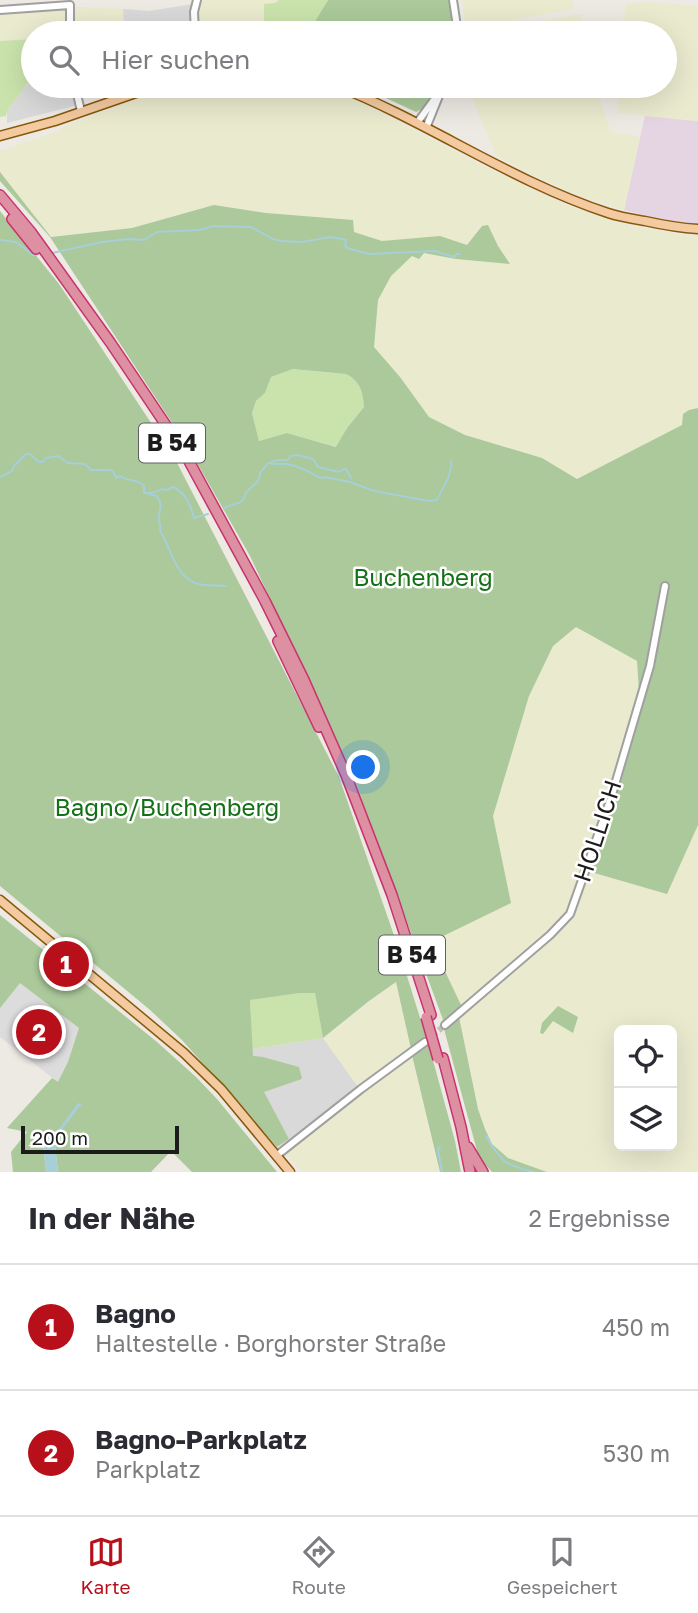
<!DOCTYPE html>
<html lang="de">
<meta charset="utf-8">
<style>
body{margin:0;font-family:"Golos Text",sans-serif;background:#f7f7f7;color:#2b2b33}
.controls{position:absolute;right:21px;bottom:21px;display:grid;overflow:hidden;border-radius:10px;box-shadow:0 7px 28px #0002}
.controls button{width:63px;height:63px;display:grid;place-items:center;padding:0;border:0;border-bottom:2px solid #e1e1e2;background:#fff;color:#2b2b33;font:35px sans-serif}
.scale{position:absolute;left:21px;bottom:18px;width:158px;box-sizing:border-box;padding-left:7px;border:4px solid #1c1c1c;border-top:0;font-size:19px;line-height:24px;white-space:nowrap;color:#1c1c1c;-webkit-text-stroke:5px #fff;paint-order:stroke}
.you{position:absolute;left:364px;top:768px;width:24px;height:24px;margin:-18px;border:5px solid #fff;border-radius:50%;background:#1a73e8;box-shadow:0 0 0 10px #1a73e833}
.badge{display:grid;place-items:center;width:46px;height:46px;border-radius:50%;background:#b8101a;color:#fff;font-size:23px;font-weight:700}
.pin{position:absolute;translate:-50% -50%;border:4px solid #fff;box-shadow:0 2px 7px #0006}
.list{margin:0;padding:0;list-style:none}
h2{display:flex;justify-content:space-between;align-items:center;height:91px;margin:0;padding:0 28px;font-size:30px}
h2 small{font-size:23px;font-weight:400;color:#7c7c81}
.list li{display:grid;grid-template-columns:46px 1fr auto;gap:21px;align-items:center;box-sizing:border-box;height:126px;padding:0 28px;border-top:2px solid #e1e1e2}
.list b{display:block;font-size:26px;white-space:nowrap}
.list p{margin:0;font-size:23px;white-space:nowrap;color:#7c7c81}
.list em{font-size:23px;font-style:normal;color:#7c7c81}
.icon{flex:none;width:38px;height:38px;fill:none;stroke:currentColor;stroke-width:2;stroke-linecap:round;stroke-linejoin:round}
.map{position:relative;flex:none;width:698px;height:1172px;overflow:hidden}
.search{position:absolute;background:#fff;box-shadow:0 7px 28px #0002;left:21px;right:21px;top:21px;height:77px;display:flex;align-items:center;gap:18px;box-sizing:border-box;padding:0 24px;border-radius:38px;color:#7c7c81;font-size:26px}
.sheet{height:343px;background:#fff}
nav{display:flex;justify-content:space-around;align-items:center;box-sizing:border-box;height:98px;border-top:2px solid #e1e1e2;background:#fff;font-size:19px;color:#7c7c81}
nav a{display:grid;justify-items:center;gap:4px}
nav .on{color:#b8101a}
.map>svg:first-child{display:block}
.residential{fill:#dad9d9}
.industrial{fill:#e5d5e3}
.farmland{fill:#eaeacf;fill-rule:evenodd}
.grass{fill:#cae3ac}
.forest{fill:#abc99a;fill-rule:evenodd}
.parking{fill:#dcdcdc}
.water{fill:#a6cfd7}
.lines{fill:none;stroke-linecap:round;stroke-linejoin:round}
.stream{stroke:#a6cfd7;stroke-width:2}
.minor-tunnel{stroke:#c3c0bb;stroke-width:6;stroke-dasharray:6 3;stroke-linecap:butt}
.minor-casing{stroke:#a0a0a0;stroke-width:10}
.major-casing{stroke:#88580c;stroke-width:11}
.highway-casing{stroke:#c8326e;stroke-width:12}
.minor{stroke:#fff;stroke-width:6}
.major{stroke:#f4cba1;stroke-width:8}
.highway{stroke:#de90a3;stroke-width:9}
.highway-bridge-casing{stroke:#c8326e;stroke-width:12;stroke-linecap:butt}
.highway-bridge{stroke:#de90a3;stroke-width:9}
.labels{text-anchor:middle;stroke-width:5;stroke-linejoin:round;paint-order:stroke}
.shield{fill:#fff;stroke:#606060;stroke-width:2}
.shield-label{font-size:23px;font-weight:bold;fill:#1c1c1c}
.park-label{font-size:24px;fill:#147016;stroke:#fff}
.street-label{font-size:24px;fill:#1c1c1c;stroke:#fff}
</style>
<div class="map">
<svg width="698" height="1172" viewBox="0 0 698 1172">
<rect width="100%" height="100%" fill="#ede9e3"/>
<path class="residential" d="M193,4V33H124L123,9L149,11Z
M33,81V86H72L75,98L74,106L7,123V111L27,84Z
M323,1038L359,1087L289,1139L263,1092L302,1079L263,1057H253L252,1049Z"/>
<path class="industrial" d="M645,116L698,121V225L681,224L624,210Z"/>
<path class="farmland" d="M208,0H279L275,3L265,5L264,33H197V6L201,1Z
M462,0H572L574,8L466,30Z
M651,2L698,6V121L617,113L618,86H665V33H623L626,4Z
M77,7L123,9L124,33H72V14L73,10Z
M61,8L66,10L68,14L67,33H33V39L0,41V13Z
M581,14L585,33H477Z
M174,86H322L330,88L385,114L484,166L569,206L625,224L677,234L698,235V408L689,410L682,425L577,479L542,458L465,435L429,417L400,377L374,347L378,300L391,276L412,256L424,252L456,259L509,264L498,246L488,225L481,226L467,245L440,236L382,241L353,232V221L266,213L214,205L132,228L51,237L0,172V151L50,134L114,105Z
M467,86H596L610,131L640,137L624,210L582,197L523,171L496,155Z
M576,626L637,661L639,693L611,798L667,894L698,825V1172H547L508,1158L492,1144L485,1129L478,1109L459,1017L462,1007L431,942L511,903L493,816L529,696L553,646ZM619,1030H672V1146H619Z
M397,981L439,1172H303L279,1148L360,1090L323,1038Z"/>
<path class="grass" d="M279,0H328L314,23L305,33H264V4L275,3Z
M33,39V81L27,84L7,111L6,116L0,117V41Z
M293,369L346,374C360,381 363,392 364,407L347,428L337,447L287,433L259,441L252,413L256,401L265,393L271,377Z
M300,993H315L323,1038L252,1049L250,1000Z"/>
<path class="forest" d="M328,0H450L453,15L454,33H305L314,23Z
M360,86H436L424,108L416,112Z
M0,172L51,237L132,228L214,205L266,213L353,220L354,232L382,241L440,236L467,245L482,226L488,225L498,246L510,264L456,259L424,253L419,259L412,256L391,276L378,300L374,347L400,377L429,417L465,435L542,458L577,479L682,425L683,414L689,410L698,408V825L667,894L584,870L611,798L639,693L637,661L576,627L553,646L529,696L493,816L511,903L431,942L462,1007L445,1025L355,781L250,556L188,447L50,237L0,181ZM293,369L346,374C360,381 363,392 364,407L347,428L336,447L287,433L259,441L252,413L256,401L265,393L271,377Z
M0,211L59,284L175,459L339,777L397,944L426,1037L411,1049L396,982L369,1001L323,1038L315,993H300L250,1000L253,1056L263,1057L299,1067L302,1079L264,1092L289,1139L277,1147L182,1040L149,1009L0,886Z
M0,915L157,1042L196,1077L217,1099L277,1172H192L171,1151L151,1172H58L54,1136L61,1131L59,1129L43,1143L46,1172H13L11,1152L27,1132L7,1128L52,1078L57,1081L0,1008Z
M558,1006L578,1017L573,1033L553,1021L543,1034L540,1033L542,1023Z
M459,1017L478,1109L485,1129L492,1144L508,1158L547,1172H492L479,1158L444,1029Z
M428,1042L455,1141L461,1172H440L412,1055Z"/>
<path class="parking" d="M20,983L79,1028L68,1062L58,1082L0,1037V1008Z"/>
<path class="water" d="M78,1103L82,1104L61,1131L54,1136L58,1172H46L43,1143L46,1136L59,1129Z"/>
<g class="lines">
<path class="stream" d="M0,240L16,242L33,255H36
M52,253L102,242L128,239L144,240L157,232L200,230L213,226L251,227L273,239L281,241L301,242L331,237L346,240L345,246L347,248L369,254L435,251L454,257L457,254H460
M269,463L278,460H288L291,456L297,455L313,459L318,467L339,472L344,469H346L351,478
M0,477L12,471L14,466L26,454H30L39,462H43L46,458L58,456L68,463L85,464L91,470H110L113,471L116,478L120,476C127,482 137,478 144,486V493C149,493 157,492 162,489L167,490L173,487C185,492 191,506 194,518L208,514
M149,494L157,496C165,509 157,510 159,521C160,524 161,527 160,531C171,547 175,578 198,584C207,586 217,585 226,586
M224,509L226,507L241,502C243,500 245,496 246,493C251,485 260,484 260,473L268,463C275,465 280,463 287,464C299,466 310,472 320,478L325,477L350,482L374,491L429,501L437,500C442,488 453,475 451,460
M486,1136C501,1162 505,1165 534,1172
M440,1147L438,1149L442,1172"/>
<path class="minor-tunnel" d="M425,1042L445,1025"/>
<defs>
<path id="minor" d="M453,0L458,33
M0,10L70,5V33
M195,33L194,12L197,0
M75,86L81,111
M417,123L436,97
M426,128L443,86
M445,1025L550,935L570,914L611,798L650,666L665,586
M276,1156L361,1089L425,1042"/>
<path id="major" d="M337,86C430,123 513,182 608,213C620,217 633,219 645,221C663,225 680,228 698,229
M0,136L55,121L156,86
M0,900L184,1053L221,1089L290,1172"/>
<path id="highway" d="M0,195L31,232L110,342L184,452L265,601L304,680L346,775L392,895L431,1015
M12,219L36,249
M278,641L319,727
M443,1058L461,1127L470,1172
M468,1147L483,1172"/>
</defs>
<use href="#minor" class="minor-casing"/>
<use href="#major" class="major-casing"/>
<use href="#highway" class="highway-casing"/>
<use href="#minor" class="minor"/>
<use href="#major" class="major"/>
<use href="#highway" class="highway"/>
<defs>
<path id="highway-bridge" d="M426,1017L438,1059"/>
</defs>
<use href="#highway-bridge" class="highway-bridge-casing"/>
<use href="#highway-bridge" class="highway-bridge"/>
</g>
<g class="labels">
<g class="shield">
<rect x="139" y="423.5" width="66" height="39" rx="5"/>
<rect x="379" y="935.5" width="66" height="39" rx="5"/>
</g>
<g class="shield-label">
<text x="172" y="451">B 54</text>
<text x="412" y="963">B 54</text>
</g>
<g class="park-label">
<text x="423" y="586">Buchenberg</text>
<text x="167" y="816">Bagno/Buchenberg</text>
</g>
<g class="street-label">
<text transform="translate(598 831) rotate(-72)" y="8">HOLLICH</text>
</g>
</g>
</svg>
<div class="controls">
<button><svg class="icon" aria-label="locate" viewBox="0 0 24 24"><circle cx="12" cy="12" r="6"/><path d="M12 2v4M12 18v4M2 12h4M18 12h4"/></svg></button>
<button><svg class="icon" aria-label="layers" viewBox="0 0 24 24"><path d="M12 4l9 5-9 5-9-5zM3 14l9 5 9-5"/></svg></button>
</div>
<div class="scale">200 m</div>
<div class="you"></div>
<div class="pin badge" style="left:66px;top:964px">1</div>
<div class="pin badge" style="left:39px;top:1032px">2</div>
<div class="search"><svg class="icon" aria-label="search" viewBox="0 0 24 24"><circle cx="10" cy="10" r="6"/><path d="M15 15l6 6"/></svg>Hier suchen</div>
</div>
<section class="sheet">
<h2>In der Nähe<small>2 Ergebnisse</small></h2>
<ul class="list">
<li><span class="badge">1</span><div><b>Bagno</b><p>Haltestelle · Borghorster Straße</p></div><em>450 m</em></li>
<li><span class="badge">2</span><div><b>Bagno-Parkplatz</b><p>Parkplatz</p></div><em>530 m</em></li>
</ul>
</section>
<nav>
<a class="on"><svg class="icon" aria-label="map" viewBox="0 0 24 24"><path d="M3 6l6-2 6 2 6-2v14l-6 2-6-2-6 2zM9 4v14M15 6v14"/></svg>Karte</a>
<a><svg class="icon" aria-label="directions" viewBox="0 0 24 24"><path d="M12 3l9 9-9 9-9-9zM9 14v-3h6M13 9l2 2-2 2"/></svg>Route</a>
<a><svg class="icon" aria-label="saved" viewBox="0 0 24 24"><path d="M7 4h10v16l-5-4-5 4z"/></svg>Gespeichert</a>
</nav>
